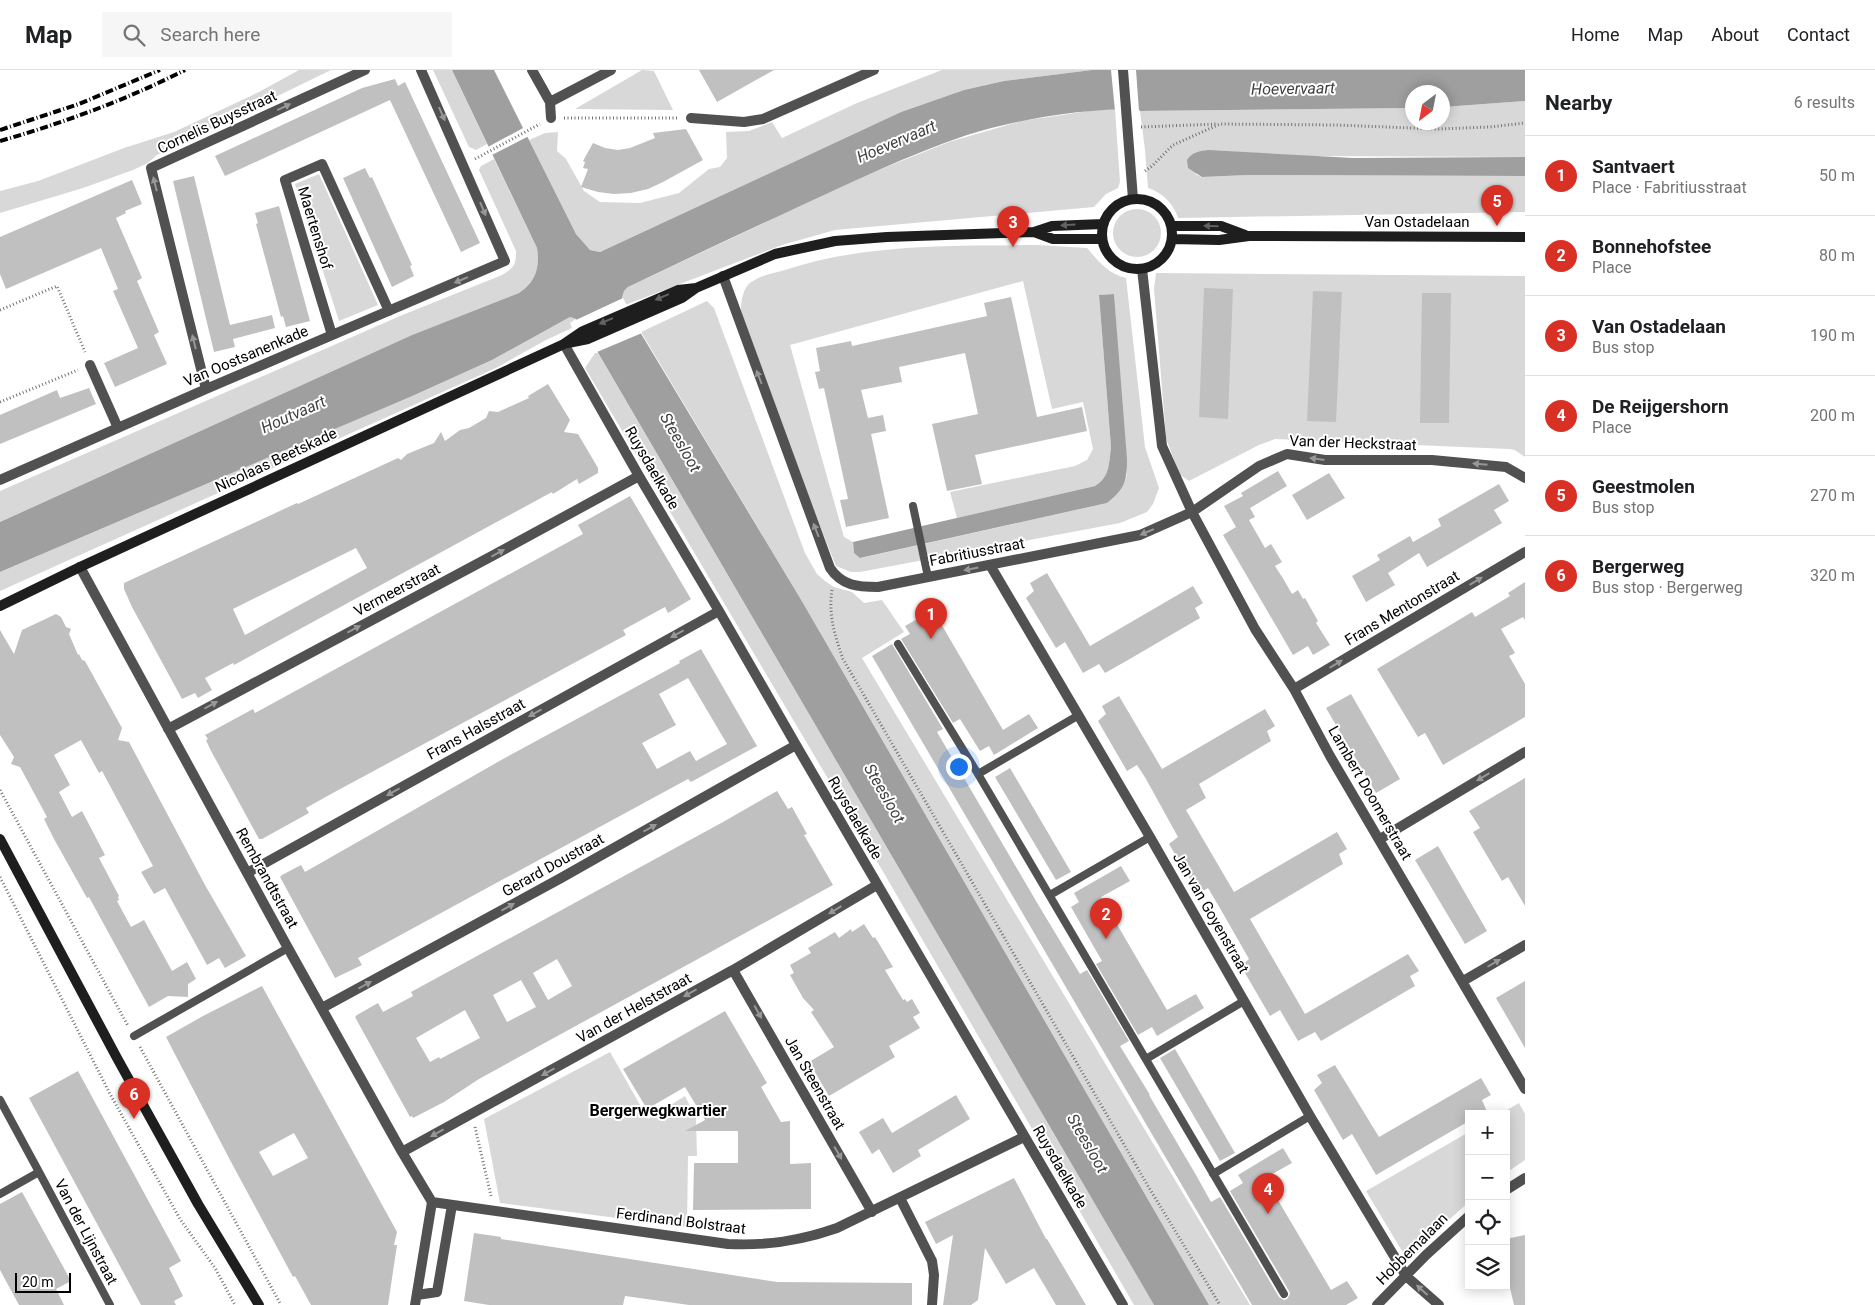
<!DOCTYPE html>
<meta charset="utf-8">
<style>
body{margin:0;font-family:Roboto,sans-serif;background:#f6f6f6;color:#202124}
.controls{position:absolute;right:15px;bottom:15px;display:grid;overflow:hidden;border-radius:0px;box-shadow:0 2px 12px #0003}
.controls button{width:45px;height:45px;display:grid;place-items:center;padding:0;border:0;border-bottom:1px solid #e0e0e0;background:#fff;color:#202124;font:25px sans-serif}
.compass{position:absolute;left:1405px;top:15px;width:45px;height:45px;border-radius:50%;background:#fff;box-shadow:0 2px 12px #0003;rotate:212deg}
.scale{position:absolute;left:15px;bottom:12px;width:56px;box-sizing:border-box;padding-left:5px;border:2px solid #000;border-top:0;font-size:14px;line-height:18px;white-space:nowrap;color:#000;-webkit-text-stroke:4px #fff;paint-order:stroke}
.you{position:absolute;left:958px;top:696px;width:18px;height:18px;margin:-12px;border:4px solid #fff;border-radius:50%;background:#1a73e8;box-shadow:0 0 0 8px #1a73e833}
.badge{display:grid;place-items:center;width:32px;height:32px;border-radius:50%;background:#d93025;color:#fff;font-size:16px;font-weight:700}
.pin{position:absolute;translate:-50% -41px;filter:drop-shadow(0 1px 2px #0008)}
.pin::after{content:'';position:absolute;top:26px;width:18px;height:15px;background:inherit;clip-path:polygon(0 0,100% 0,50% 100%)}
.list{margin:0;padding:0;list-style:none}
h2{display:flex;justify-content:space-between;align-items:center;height:65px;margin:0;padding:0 20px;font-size:21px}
h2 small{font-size:16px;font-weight:400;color:#757577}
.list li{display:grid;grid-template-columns:32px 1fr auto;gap:15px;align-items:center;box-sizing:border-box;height:80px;padding:0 20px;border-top:1px solid #e0e0e0}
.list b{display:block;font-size:19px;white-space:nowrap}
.list p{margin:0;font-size:16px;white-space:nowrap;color:#757577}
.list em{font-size:16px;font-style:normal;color:#757577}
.icon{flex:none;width:28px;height:28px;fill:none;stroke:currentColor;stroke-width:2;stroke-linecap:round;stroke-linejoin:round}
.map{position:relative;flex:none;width:1525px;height:1235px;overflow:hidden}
header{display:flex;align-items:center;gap:30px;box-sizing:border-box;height:70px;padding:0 25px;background:#fff;border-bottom:1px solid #e0e0e0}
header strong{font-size:24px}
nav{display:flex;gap:28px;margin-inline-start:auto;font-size:18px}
.search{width:350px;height:45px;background:#f6f6f6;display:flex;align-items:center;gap:12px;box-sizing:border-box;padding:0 18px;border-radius:0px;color:#757577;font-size:19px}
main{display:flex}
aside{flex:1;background:#fff}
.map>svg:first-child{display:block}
.green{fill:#d8d8d8;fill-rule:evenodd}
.water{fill:#9f9f9f}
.pier{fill:#fff}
.building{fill:#c0c0c0;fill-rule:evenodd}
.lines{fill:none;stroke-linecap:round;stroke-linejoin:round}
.path{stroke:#737373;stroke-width:3;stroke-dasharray:1 2.5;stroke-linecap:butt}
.lane{stroke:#515151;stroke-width:8}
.street{stroke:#515151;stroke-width:10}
.secondary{stroke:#1e1e1e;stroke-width:10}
.rail{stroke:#000;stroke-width:4;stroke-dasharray:8 2.5 1 2.5;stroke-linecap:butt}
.oneway{fill:#979797}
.oneway2{fill:#626262}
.labels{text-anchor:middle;stroke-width:4;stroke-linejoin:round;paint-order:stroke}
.street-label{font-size:15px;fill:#000;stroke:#fff}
.water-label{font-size:16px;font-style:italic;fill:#404040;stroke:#fff}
.neighbourhood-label{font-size:16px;font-weight:bold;fill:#000;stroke:#fff}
</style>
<header>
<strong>Map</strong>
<div class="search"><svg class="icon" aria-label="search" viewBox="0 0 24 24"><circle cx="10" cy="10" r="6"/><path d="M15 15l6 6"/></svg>Search here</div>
<nav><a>Home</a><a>Map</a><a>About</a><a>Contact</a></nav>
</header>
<main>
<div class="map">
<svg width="1525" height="1235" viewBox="0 0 1525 1235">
<rect width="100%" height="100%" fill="#fff"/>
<path class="green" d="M299,0H331L157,85L148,93L133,100L83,118L0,143V121L38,111L124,78L174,62L259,22Z
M433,0H452L487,74L476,80L469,77Z
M642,0L654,1L673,40L575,39Z
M942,0H1092L1004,11L964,20L901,42L600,182L590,180L576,164L529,70L545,63L558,62L557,81L566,89L584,121L600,132L640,133L679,123L709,99L720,97L727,88L726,62L749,61L772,52L782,68L857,33Z
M1525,31V87L1303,86L1195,104L1202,107L1248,105L1525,106V142L1178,148C1173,133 1163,123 1148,118L1145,80L1140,41L1412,38V52H1442L1443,37Z
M1115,39L1120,112L1118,118L1106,124L1094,137L835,160L782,175L625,235L622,228L624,221L628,217L866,105L949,72L1021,51L1089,41Z
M494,89L537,178C540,197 536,212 519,223L412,265L0,452V421L400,246L502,205C514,197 516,196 516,181L479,100L481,96Z
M319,104L378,235L339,251L295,114Z
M1113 163a24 24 0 1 1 48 0a24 24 0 1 1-48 0Z
M1037,175L1087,178C1099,192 1107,203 1126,208L1145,377L1159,418L1153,434L1147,442L1120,453L860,502H851L836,496L801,409L741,241C741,231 743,216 753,211C762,205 775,203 785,200C866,173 953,176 1037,175ZM1023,211L1052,339L1083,332L1093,379L1087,390L1075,396L950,422L957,448L1095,416C1110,407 1109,393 1111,377L1099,225L1114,224L1127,405C1123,418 1118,425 1107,433L861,488L854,483L853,472L844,467L790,275Z
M1156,203L1525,206V387L1515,380L1509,379L1275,369L1259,375L1189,411L1179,404L1166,368L1154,219Z
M707,231L714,238L805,483L817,504L825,511L834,517L852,522L864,533L882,530L904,562L862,588L1250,1235H1209L803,533L641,262Z
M570,247L576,249L570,253L572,258L546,270L496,298L0,521V502L410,327L492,290Z
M595,283H598L1154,1235H1134L885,805L585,298Z
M610,982L648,1049L685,1026L696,1048L697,1086H688L687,1157L500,1133L484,1049Z
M1519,1033L1525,1044V1090L1506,1103V1044H1500Z
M1469,1062V1132L1443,1155L1418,1183L1407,1184L1402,1181L1366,1121Z"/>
<path class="water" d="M452,0H494L576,164L590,180L600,182L901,42L964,20L1004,11L1092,0H1525V31L1443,37L1442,22H1412V38L1140,41L1138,39C1081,39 1022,48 967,65C908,85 852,112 796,138C740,164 684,190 628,217L624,221L622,228L640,262L803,533L1209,1235H1154L597,281L576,249L570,247L492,290L410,327L0,502V452L412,265L519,223C536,212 540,197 537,178Z
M1208,80L1353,88L1525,87V106L1248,105L1202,107L1188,98L1187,90C1192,82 1200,81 1208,80Z
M1114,224L1127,389C1127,411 1125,419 1107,433L860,488L854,483L853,472L1095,416C1110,407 1109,393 1111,377L1099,225Z"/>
<path class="pier" d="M1111,0H1136L1139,41H1115Z
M525,57L529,66L490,86L486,78Z
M623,228L642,263L597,282L576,250Z"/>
<path class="building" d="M699,0H774L717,32Z
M395,9L398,16L405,12L480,173L461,182L390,30L225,106L215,86L362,18Z
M686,59L703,90L663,112L648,119L631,123L614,124L598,122L581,117L588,99L583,98L585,92L583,91L593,73L605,78L618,80L630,78L655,68L653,63Z
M365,98L370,108L372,107L412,195L410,196L414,206L392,217L343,108Z
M194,106L230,255L272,245L275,258L233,269L235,277L214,282L173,111Z
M132,110L142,134L125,141L126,143L116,148L142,208L137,211L159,262L154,265L167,294L115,317L104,293L138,278L113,221L118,219L101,178L6,219L0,204V167Z
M279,136L310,251L286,257L283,246L281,247L256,154L258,153L255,143Z
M1204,218L1233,219L1228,349L1199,347Z
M1313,221L1342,222L1336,352L1307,351Z
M1422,223H1451L1449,353H1420Z
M1011,227L1037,347L1082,337L1087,361L975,385L982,414L947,421L932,354L978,344L965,283L899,297L902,312L861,320L868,348L883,345L886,361L871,364L889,448L846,457L840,430L848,429L824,318L819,319L815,302L820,301L816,278L851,271L852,276L987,246L984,233Z
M548,314L570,350L564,362L578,364L598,398V403L579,414L577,409L553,424L552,422L234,595L233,593L205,608L212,620L198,628L195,623L182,629L132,537L124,519V513L297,433L298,434L398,388L401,390L407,384L434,373L441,362L445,371L460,360L469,358L486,348L489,341L498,342L529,328L528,326ZM356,478L367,498L245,565L233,539Z
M89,318L96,334L0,374V345L57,320L60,328Z
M1278,401L1287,416L1250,438L1255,447L1249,450L1265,478L1271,474L1282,492L1275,496L1284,510L1292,524L1298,520L1303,529L1305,528L1318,551L1316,553L1330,575L1313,585L1308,576L1293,585L1223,465L1236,457L1224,436L1243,426L1241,423Z
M1329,403L1345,428L1307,450L1292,425Z
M1499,414L1509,431L1494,440L1502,453L1427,497L1419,483L1388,503L1395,515L1366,532L1352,506L1380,490L1377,485L1410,466L1413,472L1441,456L1438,449Z
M630,426L691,529L668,543L665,537L623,560L626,565L331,724L306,738L309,743L262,769H259L210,679L206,670L208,669L205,665L253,639L255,643L583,464L578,455Z
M1047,503L1090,576L1193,516L1203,533L1195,538L1200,548L1128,590L1105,603L1099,594L1083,603L1065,572L1056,578L1026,528L1034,521L1030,513Z
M1525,512V550L1523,547L1501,559L1515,583L1509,586L1525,614V647L1443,695L1425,663L1418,667L1377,599L1472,542L1475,547L1510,526L1508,523Z
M933,540L1003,660L1029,644L1038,658L994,685L989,676L980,681L960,649L953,653L901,569L910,564L905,556Z
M56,544L61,547L66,557L71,559L69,564L78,585L79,584L82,590L85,591L122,658L118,670L129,672L205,815L246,886L225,898L219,888L207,895L165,818L154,824L141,802L153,796L102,701L99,703L81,670L54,685L70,715L59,722L72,747L82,741L105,785L99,788L119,826L118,827L119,830L117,831L131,857L144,850L172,901L187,892L196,909L188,914V927L168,926L149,937L89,827L87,828L54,769L44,749L47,747L20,697L11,694L14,687L0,665V560L14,584L22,560Z
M892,574L943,659L937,662L1039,836L1080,904L1087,900L1129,971L1120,976L1150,1025H1149L1196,1105L1211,1132L1220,1127L1279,1227L1284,1230L1287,1229L1290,1224L1289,1221L1230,1121L1243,1113L1238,1105L1283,1078L1292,1093L1265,1108L1331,1220L1347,1211L1358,1228L1346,1235H1252L872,586Z
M701,579L757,676L691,712L688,709L384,874L358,888L362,895L335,908L280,807L282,805L301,795L305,802L503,689L680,593L679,591ZM688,608L727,674L696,691L690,681L657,699L642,673L676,655L659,624Z
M1351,624L1400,709L1376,723L1326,638Z
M1119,626L1162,699L1265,639L1275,656L1267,661L1271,671L1199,714L1206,728L1186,740L1234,822L1337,762L1347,779L1339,784L1343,794L1250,849L1305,944L1408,884L1419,901L1410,906L1415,916L1321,971L1315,962L1298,971L1280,940L1270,946L1241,896L1249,889L1221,840L1208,818L1199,824L1169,774L1178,767L1146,709L1137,695L1127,701L1098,651L1106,644L1102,636Z
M1010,698L1071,802L1056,810L995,707Z
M1525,708V836L1508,807L1502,811L1473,762L1480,758L1469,741Z
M777,721L788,739L792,737L807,764L804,765L833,815L479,1009L444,1032L413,1048L412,1046L410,1047L355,947L357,945L378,933L383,942L413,926L411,922L723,752ZM557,889L572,916L548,930L533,903ZM521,910L536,937L507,952L493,925ZM465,940L480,968L440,989L439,987L430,992L416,968Z
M1438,776L1487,861L1465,874L1415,790Z
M1121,796L1130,811L1101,827L1167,940L1196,924L1204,938L1157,966L1152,957L1138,965L1096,894L1102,891L1071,837L1079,832L1074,823Z
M864,854L873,868L875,867L893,897L885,900L903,930L905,929L907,932L912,929L920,943L913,947L920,958L889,976L895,987L829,1026L809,992L834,977L811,942L814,940L803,928L790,905L794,903L790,895L811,883L808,878L835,862L839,868L851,859L852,862Z
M1525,911V978L1496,928Z
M262,916L397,1162L394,1175H397L388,1235H311L295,1206L293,1207L230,1090L166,967L203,946ZM294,1063L308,1088L273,1106L259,1082Z
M725,941L767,1013L761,1017L781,1052L790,1051V1094L811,1093V1139L693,1140L694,1093H738V1061H685L705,1050L685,1017L647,1039L623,999Z
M1175,979L1235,1083L1220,1091L1160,988Z
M1335,995L1379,1067L1481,1008L1491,1025L1482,1030L1488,1044H1469V1051L1376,1105L1352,1064L1343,1070L1314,1020L1322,1013L1317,1005Z
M78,1001L181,1191L169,1198L183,1226L174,1231L176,1235H141L29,1028Z
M956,1025L970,1049L918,1080L921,1086L893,1103L879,1079L872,1084L859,1062L883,1048L892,1063Z
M1014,1108L1046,1169H1047L1086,1235H1056L1034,1198L1006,1214L985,1178L978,1230L971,1235H943L953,1165L936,1174L925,1152Z
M22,1122L71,1211L56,1219L64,1235H19L0,1200V1134Z
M474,1163L501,1167V1169L777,1212L912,1213V1235H689L625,1226L623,1235H489L464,1231Z
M1525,1165V1235H1514L1506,1201V1169Z"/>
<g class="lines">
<path class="path" d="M564,48H678
M1141,57L1217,54
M475,89L540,54
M1145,101L1152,96L1173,75L1220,54L1336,55L1437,59L1490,57L1525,53
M0,240L57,216L85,282
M0,332L78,300
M832,520C828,545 835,566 843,589L1148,1116L1220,1235
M0,720L128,956
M0,807L110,1024L180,1149L215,1198L235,1235
M140,977L281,1235
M475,1057L491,1126"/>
<path class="lane" d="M913,436L928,507
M898,574L978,704L1284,1224
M978,704L1079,645
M1050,825L1150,767
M134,966L288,878
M1146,989L1244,931
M0,1030L39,1102
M1213,1104L1310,1046
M0,1124L39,1102L110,1235"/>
<path class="street" d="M532,0L550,32L611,0
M1123,0L1133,129
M550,32L551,48
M691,48L744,52L763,49L874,0
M1142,199L1162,376L1192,442L1255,559L1294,619L1330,686L1525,1019
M723,206L830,498C842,516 858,517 878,517L1140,465L1192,442L1259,396L1287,384L1325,390H1432L1506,397L1525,408
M332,265L285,110L322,94L389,241
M564,274L639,406L719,541L796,675L1123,1235
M90,295L118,358
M206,319L151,98L365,0
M0,410L206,319L505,191L421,0
M990,495L1150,767L1310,1046L1406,1206L1439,1235
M80,497L288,878L402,1082L432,1132
M1294,619L1525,482
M168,659L492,486L639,406
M1380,769L1525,682
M247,803L719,541
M733,900L872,1142
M1463,911L1525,875
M322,938L561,808L796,675
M402,1082L733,900L877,815
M1506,1120L1525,1108
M900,1128L932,1191L934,1205L932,1235
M432,1132L728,1174C767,1176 800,1171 837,1158L1024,1067
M417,1225L437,1222L452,1135
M415,1235L432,1132
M1377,1235L1426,1185L1469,1146"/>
<path class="secondary" d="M1102 164a35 35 0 1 1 70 0a35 35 0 1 1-70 0Z
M1171,156H1221L1245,165
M1034,162L1053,169H1102
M1172,169L1219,170L1249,166L1525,167
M568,273L588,269L682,228L696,218L775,184L835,171L887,167L1034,162L1052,156L1103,154
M0,536L80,497L564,274L583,261L678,220L696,218
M0,769L117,988L198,1134L259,1235"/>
<path class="rail" d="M0,60L79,34L160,0
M0,71C63,53 126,30 185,0"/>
</g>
<defs><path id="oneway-solid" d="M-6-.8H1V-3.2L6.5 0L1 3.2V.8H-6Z" transform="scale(1.25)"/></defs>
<g class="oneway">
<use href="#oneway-solid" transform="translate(284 37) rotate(-25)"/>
<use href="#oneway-solid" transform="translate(442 44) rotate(66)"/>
<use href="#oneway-solid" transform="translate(155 114) rotate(-104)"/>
<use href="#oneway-solid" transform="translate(483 139) rotate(67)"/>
<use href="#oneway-solid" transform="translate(461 210) rotate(157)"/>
<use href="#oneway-solid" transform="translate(194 272) rotate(-104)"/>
<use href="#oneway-solid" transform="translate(759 307) rotate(-111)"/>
<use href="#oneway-solid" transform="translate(1317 389) rotate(-172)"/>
<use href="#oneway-solid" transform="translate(1480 394) rotate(-175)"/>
<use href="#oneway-solid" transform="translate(816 460) rotate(-111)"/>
<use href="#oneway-solid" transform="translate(1147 462) rotate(157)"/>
<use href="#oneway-solid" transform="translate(498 483) rotate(-29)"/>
<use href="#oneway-solid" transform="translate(971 499) rotate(169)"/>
<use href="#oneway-solid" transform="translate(1476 511) rotate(-31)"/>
<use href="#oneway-solid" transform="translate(354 559) rotate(-28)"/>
<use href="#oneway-solid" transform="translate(677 564) rotate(151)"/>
<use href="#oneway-solid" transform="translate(1336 594) rotate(-31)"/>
<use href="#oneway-solid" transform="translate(211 635) rotate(-29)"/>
<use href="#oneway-solid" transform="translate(535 643) rotate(151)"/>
<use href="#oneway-solid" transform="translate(1483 707) rotate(149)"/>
<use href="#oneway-solid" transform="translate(393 722) rotate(151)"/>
<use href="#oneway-solid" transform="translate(650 758) rotate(-29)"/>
<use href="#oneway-solid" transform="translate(508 837) rotate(-29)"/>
<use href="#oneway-solid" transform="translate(835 840) rotate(149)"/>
<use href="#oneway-solid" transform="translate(1494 893) rotate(-30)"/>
<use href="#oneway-solid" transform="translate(365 915) rotate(-29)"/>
<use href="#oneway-solid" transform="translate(690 923) rotate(151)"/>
<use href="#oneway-solid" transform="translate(758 942) rotate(61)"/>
<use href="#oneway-solid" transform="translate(548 1002) rotate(151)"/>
<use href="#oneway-solid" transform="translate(437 1063) rotate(151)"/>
<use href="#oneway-solid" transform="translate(838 1083) rotate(60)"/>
<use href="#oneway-solid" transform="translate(1422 1220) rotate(-138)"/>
</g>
<g class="oneway2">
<use href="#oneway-solid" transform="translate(1068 155) rotate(177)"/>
<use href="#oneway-solid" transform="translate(1211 156) rotate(-179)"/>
<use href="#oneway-solid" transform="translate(662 227) rotate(157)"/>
<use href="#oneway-solid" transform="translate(606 251) rotate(157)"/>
</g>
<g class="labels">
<g class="street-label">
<text transform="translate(217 52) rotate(-25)" y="5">Cornelis Buysstraat</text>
<text x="1417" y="157">Van Ostadelaan</text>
<text transform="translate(315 158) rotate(73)" y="5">Maertenshof</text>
<text transform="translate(246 286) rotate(-23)" y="5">Van Oostsanenkade</text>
<text transform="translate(1353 373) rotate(2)" y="5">Van der Heckstraat</text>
<text transform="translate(276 390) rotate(-25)" y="5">Nicolaas Beetskade</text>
<text transform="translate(652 398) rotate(60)" y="5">Ruysdaelkade</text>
<text transform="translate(977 482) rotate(-11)" y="5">Fabritiusstraat</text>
<text transform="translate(397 520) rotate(-28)" y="5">Vermeerstraat</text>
<text transform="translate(1402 538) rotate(-31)" y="5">Frans Mentonstraat</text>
<text transform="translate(476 659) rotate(-29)" y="5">Frans Halsstraat</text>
<text transform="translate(1370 723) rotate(60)" y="5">Lambert Doomerstraat</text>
<text transform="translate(855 748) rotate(60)" y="5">Ruysdaelkade</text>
<text transform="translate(553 795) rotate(-29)" y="5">Gerard Doustraat</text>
<text transform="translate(267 808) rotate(61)" y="5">Rembrandtstraat</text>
<text transform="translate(1211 843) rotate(60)" y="5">Jan van Goyenstraat</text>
<text transform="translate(634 938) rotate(-29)" y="5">Van der Helststraat</text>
<text transform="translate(815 1013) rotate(60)" y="5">Jan Steenstraat</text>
<text transform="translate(1060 1097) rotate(60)" y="5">Ruysdaelkade</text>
<text transform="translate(681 1151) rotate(7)" y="5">Ferdinand Bolstraat</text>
<text transform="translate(86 1162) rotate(62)" y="5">Van der Lijnstraat</text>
<text transform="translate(1412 1179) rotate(-45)" y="5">Hobbemalaan</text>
</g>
<g class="water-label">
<text transform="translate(1293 18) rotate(-1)" y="6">Hoevervaart</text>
<text transform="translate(896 71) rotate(-23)" y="6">Hoevervaart</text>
<text transform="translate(293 344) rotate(-24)" y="6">Houtvaart</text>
<text transform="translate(681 372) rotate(60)" y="6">Steesloot</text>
<text transform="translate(885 723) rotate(60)" y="6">Steesloot</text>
<text transform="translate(1088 1073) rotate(60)" y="6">Steesloot</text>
</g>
<g class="neighbourhood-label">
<text x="658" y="1046">Bergerwegkwartier</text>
</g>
</g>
</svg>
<div class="controls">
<button>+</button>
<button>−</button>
<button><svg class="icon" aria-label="locate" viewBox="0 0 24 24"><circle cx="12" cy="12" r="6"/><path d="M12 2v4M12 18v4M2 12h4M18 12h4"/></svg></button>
<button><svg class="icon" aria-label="layers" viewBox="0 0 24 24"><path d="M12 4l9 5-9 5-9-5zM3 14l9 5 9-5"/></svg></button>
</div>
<svg class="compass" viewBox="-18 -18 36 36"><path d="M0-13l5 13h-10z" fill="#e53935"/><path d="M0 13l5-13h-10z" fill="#757577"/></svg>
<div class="scale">20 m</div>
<div class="you"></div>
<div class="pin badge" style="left:931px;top:569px">1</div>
<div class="pin badge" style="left:1106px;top:869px">2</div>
<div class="pin badge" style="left:1013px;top:177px">3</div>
<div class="pin badge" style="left:1268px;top:1144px">4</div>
<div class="pin badge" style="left:1497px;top:156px">5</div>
<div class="pin badge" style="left:134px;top:1049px">6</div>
</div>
<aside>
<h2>Nearby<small>6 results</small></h2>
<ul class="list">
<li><span class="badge">1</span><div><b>Santvaert</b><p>Place · Fabritiusstraat</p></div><em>50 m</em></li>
<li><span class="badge">2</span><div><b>Bonnehofstee</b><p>Place</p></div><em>80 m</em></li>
<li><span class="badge">3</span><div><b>Van Ostadelaan</b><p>Bus stop</p></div><em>190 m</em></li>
<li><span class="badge">4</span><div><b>De Reijgershorn</b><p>Place</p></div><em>200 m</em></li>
<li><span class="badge">5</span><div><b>Geestmolen</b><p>Bus stop</p></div><em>270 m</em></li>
<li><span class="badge">6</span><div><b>Bergerweg</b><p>Bus stop · Bergerweg</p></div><em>320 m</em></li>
</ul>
</aside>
</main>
